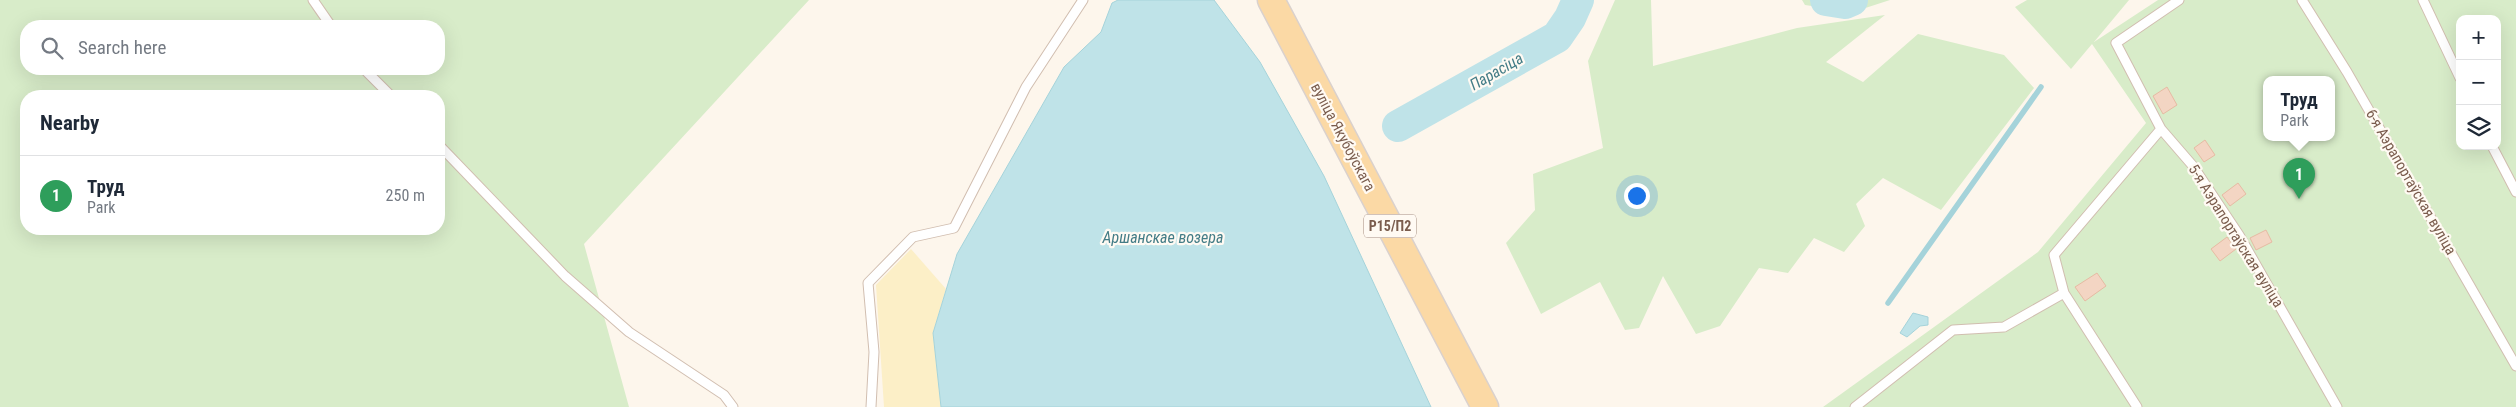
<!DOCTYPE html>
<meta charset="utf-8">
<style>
body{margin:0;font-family:"Roboto Condensed",sans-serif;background:#f2f2f3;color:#1f2937}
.controls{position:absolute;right:15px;top:15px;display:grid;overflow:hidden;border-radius:10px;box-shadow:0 5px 20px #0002}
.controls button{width:45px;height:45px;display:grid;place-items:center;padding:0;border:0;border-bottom:1px solid #e0e1e3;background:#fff;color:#1f2937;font:25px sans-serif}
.you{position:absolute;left:1636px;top:195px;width:18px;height:18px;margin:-12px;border:4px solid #fff;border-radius:50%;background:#1a73e8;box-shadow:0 0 0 8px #1a73e833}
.badge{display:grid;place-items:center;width:32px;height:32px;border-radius:50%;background:#e76f51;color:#fff;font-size:16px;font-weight:700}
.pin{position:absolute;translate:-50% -41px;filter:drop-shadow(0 1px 2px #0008)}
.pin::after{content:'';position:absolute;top:26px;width:18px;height:15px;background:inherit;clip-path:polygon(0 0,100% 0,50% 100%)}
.popup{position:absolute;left:2263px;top:76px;width:72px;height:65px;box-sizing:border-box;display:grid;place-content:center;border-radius:10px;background:#fff;filter:drop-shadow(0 1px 4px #0005);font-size:16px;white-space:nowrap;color:#747a83}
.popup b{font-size:19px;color:#1f2937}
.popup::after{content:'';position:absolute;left:50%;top:100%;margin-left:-10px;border:10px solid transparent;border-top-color:#fff}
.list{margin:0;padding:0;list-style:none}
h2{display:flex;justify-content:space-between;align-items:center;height:65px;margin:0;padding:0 20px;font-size:21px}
h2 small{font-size:16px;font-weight:400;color:#747a83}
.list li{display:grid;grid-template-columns:32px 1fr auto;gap:15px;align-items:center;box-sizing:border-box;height:80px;padding:0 20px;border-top:1px solid #e0e1e3}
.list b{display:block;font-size:19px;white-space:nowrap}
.list p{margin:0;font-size:16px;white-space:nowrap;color:#747a83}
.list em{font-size:16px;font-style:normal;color:#747a83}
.icon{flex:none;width:28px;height:28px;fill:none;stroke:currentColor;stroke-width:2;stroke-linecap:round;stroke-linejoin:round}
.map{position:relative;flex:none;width:2516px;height:407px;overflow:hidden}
.search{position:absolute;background:#fff;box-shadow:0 5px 20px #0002;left:20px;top:20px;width:425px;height:55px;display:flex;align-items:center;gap:12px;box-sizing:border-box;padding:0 18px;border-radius:20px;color:#747a83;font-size:19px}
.panel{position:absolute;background:#fff;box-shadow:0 5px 20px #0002;left:20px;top:90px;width:425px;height:145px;border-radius:20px}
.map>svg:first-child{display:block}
.green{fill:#d8ecc9;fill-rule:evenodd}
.sand{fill:#fcefc7}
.water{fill:#bfe3e8;stroke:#a5d3da}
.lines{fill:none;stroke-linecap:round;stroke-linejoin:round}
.stream{stroke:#a5d3da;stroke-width:5.5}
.river{stroke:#bfe3e8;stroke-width:32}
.building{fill:#f3d5c3;stroke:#e6bba3}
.service-casing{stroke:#d1beb0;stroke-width:11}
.primary-casing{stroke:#dad1cd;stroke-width:29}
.service{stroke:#fff;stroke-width:9}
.primary{stroke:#fbd9a5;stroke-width:26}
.labels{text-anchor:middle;stroke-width:4.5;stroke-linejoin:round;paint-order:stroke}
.shield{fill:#fffaf3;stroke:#a28b7f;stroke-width:1}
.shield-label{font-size:14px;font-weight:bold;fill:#7a5c4d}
.street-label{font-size:15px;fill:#7a5c4d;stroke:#fffaf3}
.water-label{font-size:16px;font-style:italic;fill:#437c86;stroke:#fffaf3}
</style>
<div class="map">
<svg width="2516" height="407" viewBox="0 0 2516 407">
<rect width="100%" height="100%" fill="#fdf6ec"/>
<path class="green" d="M0,0H809L584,244L629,407H0ZM26,26H439V69H26ZM26,96H439V229H26Z
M1615,0H1651L1653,66L1797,28L1885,15L1826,62L1863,82L1918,34L2004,55L2034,88L1941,210L1883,178L1856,204L1865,226L1844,252L1814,238L1788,273L1759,268L1720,326L1696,334L1663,276L1639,328L1625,330L1600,282L1541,314L1506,243L1535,210L1533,174L1603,148L1588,61Z
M1802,0H1890L1853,12L1805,5Z
M2027,0H2129L2094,42L2158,0H2516V407H1823L2038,252L2146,123L2092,44L2071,69L2015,7ZM2460,19H2497V146H2460ZM2266,80H2332V138H2266Z"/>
<path class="sand" d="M911,249L946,289L933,333L941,407H884L876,285Z"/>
<path class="water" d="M1118,0H1214L1260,62L1324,176L1431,407H941L933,333L957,254L1064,67L1101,32L1112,3Z
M1913,313L1928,317V325L1920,326L1907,337L1900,333Z"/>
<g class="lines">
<path class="stream" d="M1888,303L2041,87"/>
<path class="river" d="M1826,0L1845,3L1852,0
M1398,126L1557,37L1570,18L1578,0"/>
</g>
<path class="building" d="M2167,87L2177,105L2163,114L2153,96Z
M2205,140L2215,155L2204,162L2194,148Z
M2238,183L2246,194L2230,206L2222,195Z
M2266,230L2272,242L2256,250L2250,238Z
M2227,237L2236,249L2220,261L2211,249Z
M2097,273L2106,286L2085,301L2075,287Z"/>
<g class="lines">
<defs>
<path id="service" d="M313,0L331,26
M2179,0L2116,43L2161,129L2193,166L2239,235L2337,407
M2302,0L2347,72L2516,366
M2423,0L2460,78
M364,69L391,96
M439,145L565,276L629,332L724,395L733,407
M2492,146L2516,192
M871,407L874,352L868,283L913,237L954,228L1026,87L1083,0
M1855,407L1953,330L2004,327L2064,293
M2137,407L2064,293L2054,255L2161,129"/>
<path id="primary" d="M1271,0L1485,407"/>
</defs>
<use href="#service" class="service-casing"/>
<use href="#primary" class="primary-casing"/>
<use href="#service" class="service"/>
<use href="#primary" class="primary"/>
</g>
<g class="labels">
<rect class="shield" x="1364" y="214.5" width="52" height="23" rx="4"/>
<g class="shield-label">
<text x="1390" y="231">Р15/П2</text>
</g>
<g class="street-label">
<text transform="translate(1343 137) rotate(62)" y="5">вуліца Якубоўскага</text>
<text transform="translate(2411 182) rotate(60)" y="5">6-я Аэрапортаўская вуліца</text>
<text transform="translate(2236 236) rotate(58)" y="5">5-я Аэрапортаўская вуліца</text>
</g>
<g class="water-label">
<text transform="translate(1496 71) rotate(-30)" y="6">Парасіца</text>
<text x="1163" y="243">Аршанскае возера</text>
</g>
</g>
</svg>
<div class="controls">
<button>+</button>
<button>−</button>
<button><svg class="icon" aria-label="layers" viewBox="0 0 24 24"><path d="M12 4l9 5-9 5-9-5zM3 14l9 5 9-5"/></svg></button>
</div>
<div class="you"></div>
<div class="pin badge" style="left:2299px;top:199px;background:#2e9e5b">1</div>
<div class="popup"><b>Труд</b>Park</div>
<div class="search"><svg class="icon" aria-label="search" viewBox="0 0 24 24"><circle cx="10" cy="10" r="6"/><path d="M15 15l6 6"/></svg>Search here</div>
<section class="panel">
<h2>Nearby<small></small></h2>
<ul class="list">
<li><span class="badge" style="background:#2e9e5b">1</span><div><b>Труд</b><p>Park</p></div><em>250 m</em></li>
</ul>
</section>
</div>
